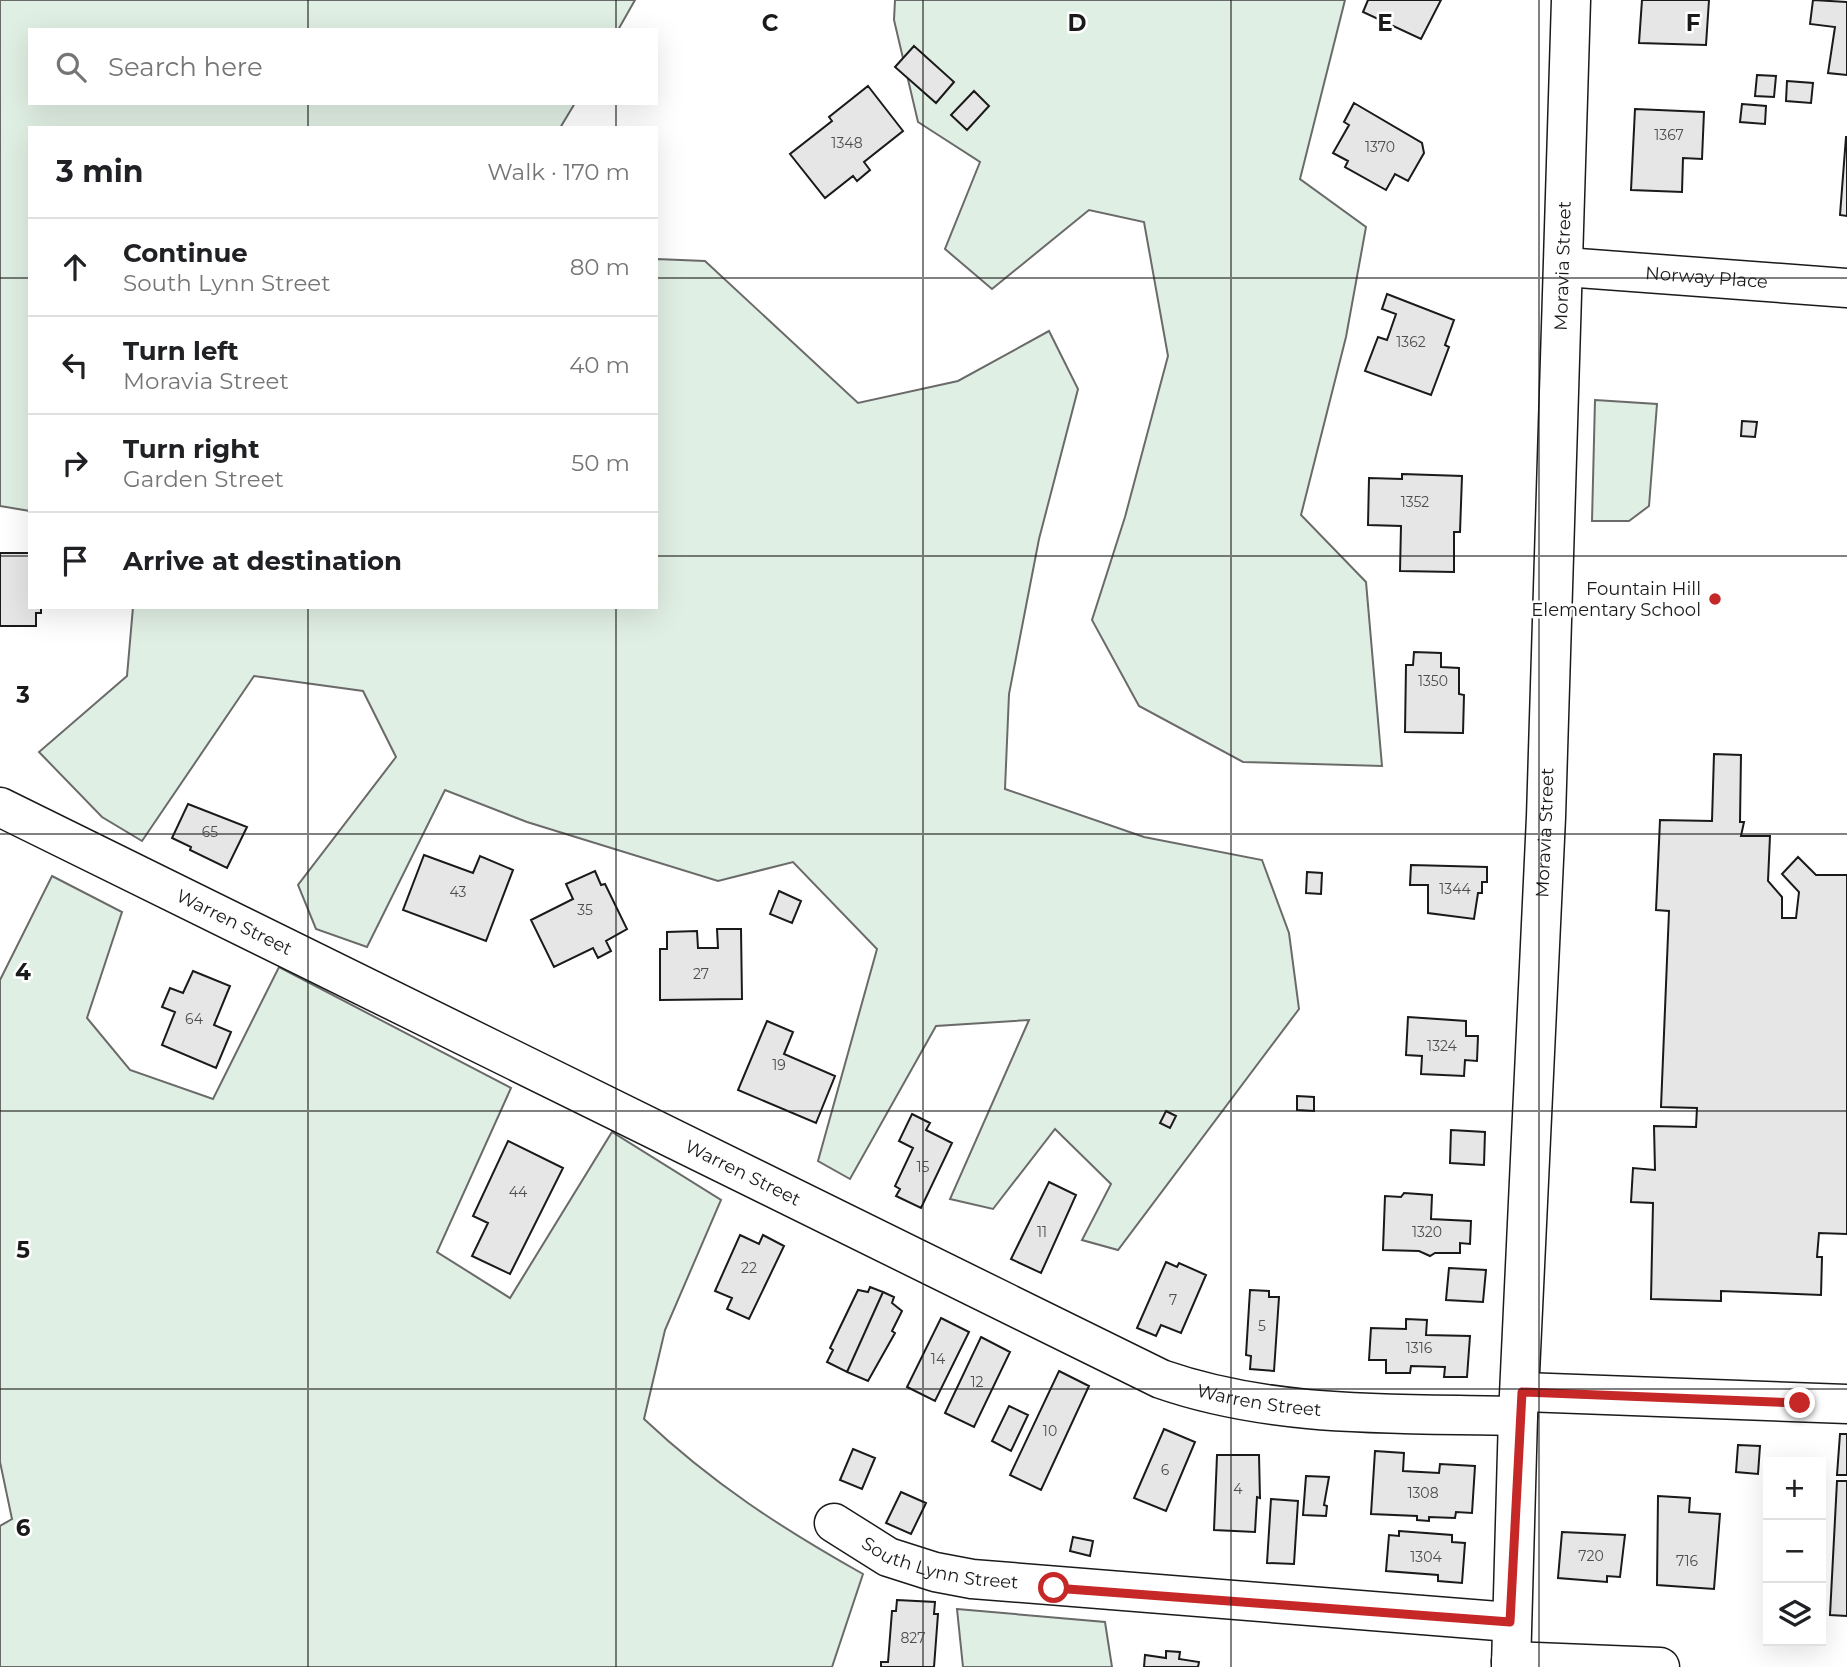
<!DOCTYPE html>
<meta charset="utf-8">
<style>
body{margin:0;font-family:Montserrat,sans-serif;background:#f2f2f2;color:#202124}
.controls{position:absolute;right:21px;bottom:21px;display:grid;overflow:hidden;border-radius:0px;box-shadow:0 7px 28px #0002}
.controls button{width:63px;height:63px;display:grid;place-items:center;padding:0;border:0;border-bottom:2px solid #e0e0e0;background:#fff;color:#202124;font:35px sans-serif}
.stop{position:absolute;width:21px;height:21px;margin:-16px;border:5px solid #c62828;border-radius:50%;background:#fff}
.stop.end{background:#c62828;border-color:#fff;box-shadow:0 2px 7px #0008}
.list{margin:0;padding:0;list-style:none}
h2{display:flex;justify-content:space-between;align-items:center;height:91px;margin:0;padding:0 28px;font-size:30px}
h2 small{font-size:23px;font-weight:400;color:#757577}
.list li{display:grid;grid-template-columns:46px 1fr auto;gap:21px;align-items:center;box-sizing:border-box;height:98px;padding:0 28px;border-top:2px solid #e0e0e0}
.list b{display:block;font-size:26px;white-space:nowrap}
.list p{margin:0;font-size:23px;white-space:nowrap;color:#757577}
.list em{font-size:23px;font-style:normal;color:#757577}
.icon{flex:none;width:38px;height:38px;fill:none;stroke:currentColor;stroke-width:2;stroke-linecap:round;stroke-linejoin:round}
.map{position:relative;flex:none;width:1847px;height:1667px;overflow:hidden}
.search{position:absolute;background:#fff;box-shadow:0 7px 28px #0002;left:28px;top:28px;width:630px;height:77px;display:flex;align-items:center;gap:18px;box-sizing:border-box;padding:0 24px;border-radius:0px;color:#757577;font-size:26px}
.panel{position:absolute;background:#fff;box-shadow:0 7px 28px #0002;left:28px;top:126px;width:630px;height:483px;border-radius:0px}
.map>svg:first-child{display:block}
.green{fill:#e0efe3;stroke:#6a6a6a;stroke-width:2}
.building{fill:#e6e6e6;stroke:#1a1a1a;stroke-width:2}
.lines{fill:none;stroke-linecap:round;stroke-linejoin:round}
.minor-casing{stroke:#1a1a1a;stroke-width:41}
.minor{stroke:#fff;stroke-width:38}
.route{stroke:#c62828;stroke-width:9}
.grid{fill:none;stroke:#1a1a1a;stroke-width:2;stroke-opacity:0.55}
.poi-dot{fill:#c62828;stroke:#fff;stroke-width:2.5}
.labels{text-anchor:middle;stroke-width:5;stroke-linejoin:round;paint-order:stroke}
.number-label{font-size:14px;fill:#4d4d4d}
.street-label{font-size:18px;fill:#1a1a1a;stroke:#fff}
.poi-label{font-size:18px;fill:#1a1a1a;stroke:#fff;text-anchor:end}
.grid-label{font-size:23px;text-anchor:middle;font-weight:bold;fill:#1a1a1a;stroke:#fff;stroke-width:5;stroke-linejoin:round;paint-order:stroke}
</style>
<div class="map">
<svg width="1847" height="1667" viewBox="0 0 1847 1667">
<rect width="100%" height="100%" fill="#fff"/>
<path class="green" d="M0,0H635L618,30H30V103H575L560,128H30V511L0,506Z
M895,0H1345L1300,179L1366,227L1346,337L1301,515L1366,582L1382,766L1243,762L1139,706L1092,620L1125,517L1168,356L1144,222L1089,210L992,289L945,249L980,162L918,122L894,20Z
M656,259L705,261L858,403L958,381L1049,331L1078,389L1039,539L1009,694L1005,789L1144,837L1262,860L1289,933L1299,1009L1118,1250L1082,1240L1111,1184L1055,1129L993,1209L950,1199L1029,1020L936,1026L850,1179L818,1161L877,949L793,862L718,881L527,822L445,790L367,947L316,929L298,885L396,757L363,691L254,676L142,841L102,817L39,752L127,676L133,607H656Z
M1595,400L1657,404L1649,506L1629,521H1592Z
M52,876L122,912L87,1018L130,1070L213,1099L279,967L511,1088L437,1252L510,1298L612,1132L721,1200L665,1330L644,1419C712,1483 781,1528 863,1574L832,1667H0V1526L12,1519L0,1462V980Z
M957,1609L1105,1622L1112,1667H963Z"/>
<path class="building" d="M1368,0H1441L1421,39L1363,12Z
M1642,0H1709L1706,45L1639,43Z
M1813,0L1847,2V75L1828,73L1835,27L1810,24Z
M914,46L954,82L936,103L895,67Z
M1757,75L1776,76L1774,97L1755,96Z
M1787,81L1813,83L1811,103L1786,101Z
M868,86L903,131L864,162L870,170L857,181L853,176L825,198L790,154L832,121L829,117Z
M974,91L989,106L967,130L951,115Z
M1354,103L1422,143L1424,153L1408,181L1395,174L1386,190L1345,167L1348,161L1333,153L1349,125L1344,122Z
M1742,104L1766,106L1765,124L1740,122Z
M1635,109L1704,112L1702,159L1683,158L1682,192L1631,190Z
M1846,137H1847V216L1840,215Z
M1387,294L1454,320L1445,345L1449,347L1431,395L1365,371L1378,337L1387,340L1396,314L1382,309Z
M1742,421L1757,422L1755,437L1741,436Z
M1402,474L1462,476L1460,532H1454V572L1400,571L1401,526L1368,525L1369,478L1402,479Z
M0,553H30V607H41V613H36V626H0Z
M1414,652L1441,653V667L1459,668V694L1464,695L1463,733L1405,732L1406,665H1413Z
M1714,754L1741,755L1740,822H1744L1741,836H1770L1768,881L1782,897V918H1796L1799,892L1782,874L1798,857L1816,875H1847V1234L1819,1233L1817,1257H1822L1821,1295L1721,1291V1301L1651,1299L1653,1203L1631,1202L1633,1168L1655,1170L1654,1126L1696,1127L1697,1108L1661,1107L1669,911L1656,910L1660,820L1712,821Z
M188,804L247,827L227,868L190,850L191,847L172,838Z
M424,855L473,873L480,856L513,870L486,941L403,910Z
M1411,865L1487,867V882H1482V893H1478L1474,919L1428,913V885H1410Z
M595,871L601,885L605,884L627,929L606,941L611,951L598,958L593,948L554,967L531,920L573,899L566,884Z
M1307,872L1322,873L1321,894L1306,893Z
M779,891L801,901L792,923L770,914Z
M717,929H741L742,999L660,1000V949H667V932L697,931L698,948H718Z
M193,971L230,986L214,1025L231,1032L216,1068L162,1045L175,1012L162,1007L170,988L183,993Z
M1408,1017L1466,1021V1036H1478L1477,1061L1465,1060L1464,1076L1421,1074L1422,1056L1406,1055Z
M767,1021L793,1032L784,1054L835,1076L816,1123L738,1090Z
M1297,1096L1314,1097V1111L1297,1110Z
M1166,1111L1176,1116L1170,1128L1160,1123Z
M912,1114L930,1123L926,1130L952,1143L921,1208L896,1196L900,1189L895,1186L913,1148L899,1141Z
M1451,1130L1485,1132L1484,1165L1450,1163Z
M508,1141L563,1168L510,1274L472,1256L488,1223L473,1216Z
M1049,1182L1076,1195L1041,1273L1011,1259Z
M1404,1193L1432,1195L1431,1219L1471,1221L1470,1244L1460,1243V1253H1435L1430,1256L1419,1251L1383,1250L1385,1196L1401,1197Z
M740,1235L759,1244L763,1235L784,1246L749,1319L727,1309L732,1298L715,1291Z
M1166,1262L1177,1267L1179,1263L1206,1275L1181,1333L1161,1325L1156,1336L1137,1328Z
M1449,1268L1486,1270L1483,1302L1446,1300Z
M870,1287L883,1292L847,1372L827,1362L833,1350L830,1348L858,1290L868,1292Z
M1250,1290L1269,1291V1297H1279L1274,1371L1250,1369L1251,1356L1246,1355Z
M883,1292L894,1297L892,1303L902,1311L892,1331L895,1333L868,1381L847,1372Z
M941,1318L969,1332L935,1401L907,1387Z
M1406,1319L1427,1320L1426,1335L1470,1336L1467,1377H1444L1445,1367L1411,1366L1410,1373H1386V1360H1369L1371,1328L1406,1329Z
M981,1337L1010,1352L974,1427L945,1413Z
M1059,1371L1089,1386L1041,1490L1010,1475Z
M1009,1406L1028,1415L1011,1451L992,1441Z
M1164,1429L1195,1442L1166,1511L1134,1498Z
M1840,1434H1847V1475H1837Z
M1738,1445L1760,1446L1758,1474L1736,1472Z
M853,1449L875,1458L862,1489L840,1480Z
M1375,1451L1404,1453L1403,1471L1439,1473L1440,1464L1475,1466L1472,1513L1456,1512L1455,1518L1429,1517V1521L1417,1520V1516L1371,1514Z
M1217,1455H1259L1260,1498L1257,1497L1255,1532L1214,1530Z
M1306,1476L1329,1477L1324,1505L1327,1506L1326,1516L1303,1515Z
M1837,1481H1847V1616L1830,1615Z
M901,1492L926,1503L911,1534L886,1523Z
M1658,1496L1690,1498L1689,1512L1720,1514L1714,1589L1657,1585Z
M1271,1499L1298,1501L1294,1564L1267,1563Z
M1399,1531L1452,1535V1542L1465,1543L1462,1583L1438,1581V1575L1386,1571L1389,1535L1399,1536Z
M1562,1532L1625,1535L1620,1577L1607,1576V1582L1558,1578Z
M1073,1537L1093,1541L1090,1556L1070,1551Z
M897,1600L935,1602L934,1614H938L934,1667H881V1662H888L892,1611H896Z
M1166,1651L1180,1652L1179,1659L1199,1662L1198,1667H1144L1145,1655L1166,1658Z"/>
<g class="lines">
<defs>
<g id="minor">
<path id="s1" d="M1565,267L1847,288"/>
<path id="s2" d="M0,807L1161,1379C1276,1419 1398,1413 1518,1416"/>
<path d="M1522,1392L1847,1404"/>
<path id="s3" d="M834,1523L888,1557L935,1572L972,1579L1510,1622"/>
<path d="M1511,1661L1660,1667"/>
<path id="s4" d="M1511,1667L1518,1416L1546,817L1571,0"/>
</g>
</defs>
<use href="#minor" class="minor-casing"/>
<use href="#minor" class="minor"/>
</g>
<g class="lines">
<path class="route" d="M1054,1588L1510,1622L1522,1392L1800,1403"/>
</g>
<path class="grid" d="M308,0V30M616,0V30M923,0V1667M1231,0V1667M1539,0V1667M308,103V128M616,103V128M0,278H30M656,278H1847M0,556H30M656,556H1847M308,607V1667M616,607V1667M0,834H1847M0,1111H1847M0,1389H1847"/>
<circle class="poi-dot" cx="1715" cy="599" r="7"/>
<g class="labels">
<g class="number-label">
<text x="1669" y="140">1367</text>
<text x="847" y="148">1348</text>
<text x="1380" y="152">1370</text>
<text x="1411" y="347">1362</text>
<text x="1415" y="507">1352</text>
<text x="1433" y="686">1350</text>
<text x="210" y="837">65</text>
<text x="1455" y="894">1344</text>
<text x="458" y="897">43</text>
<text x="585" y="915">35</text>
<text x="701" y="979">27</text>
<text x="194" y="1024">64</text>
<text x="1442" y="1051">1324</text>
<text x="779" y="1070">19</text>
<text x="923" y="1172">15</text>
<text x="518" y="1197">44</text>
<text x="1042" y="1237">11</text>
<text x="1427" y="1237">1320</text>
<text x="749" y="1273">22</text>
<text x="1173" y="1305">7</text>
<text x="1262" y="1331">5</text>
<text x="1419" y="1353">1316</text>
<text x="938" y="1364">14</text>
<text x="977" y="1387">12</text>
<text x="1050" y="1436">10</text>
<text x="1165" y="1475">6</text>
<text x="1238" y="1494">4</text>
<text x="1423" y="1498">1308</text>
<text x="1591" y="1561">720</text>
<text x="1426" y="1562">1304</text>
<text x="1687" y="1566">716</text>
<text x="913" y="1643">827</text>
</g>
<g class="street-label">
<text dy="6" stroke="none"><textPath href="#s4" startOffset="1402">Moravia Street</textPath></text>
<text dy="6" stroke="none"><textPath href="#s1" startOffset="142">Norway Place</textPath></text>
<text dy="6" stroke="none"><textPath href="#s4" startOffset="835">Moravia Street</textPath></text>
<text dy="6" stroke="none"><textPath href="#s2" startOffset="261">Warren Street</textPath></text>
<text dy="6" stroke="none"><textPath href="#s2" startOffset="828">Warren Street</textPath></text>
<text dy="6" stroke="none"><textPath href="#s2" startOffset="1395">Warren Street</textPath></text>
<text dy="6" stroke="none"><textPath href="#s3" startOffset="116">South Lynn Street</textPath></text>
</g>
<g class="poi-label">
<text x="1701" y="595">Fountain Hill<tspan x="1701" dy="21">Elementary School</tspan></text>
</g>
</g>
<g class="grid-label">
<text x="770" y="31">C</text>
<text x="1077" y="31">D</text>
<text x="1385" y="31">E</text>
<text x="1693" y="31">F</text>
<text x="23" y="703">3</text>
<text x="23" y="980">4</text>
<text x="23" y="1258">5</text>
<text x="23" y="1536">6</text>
</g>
</svg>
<div class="controls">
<button>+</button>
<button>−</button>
<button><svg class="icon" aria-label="layers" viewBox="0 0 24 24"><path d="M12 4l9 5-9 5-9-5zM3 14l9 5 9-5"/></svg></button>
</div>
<div class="stop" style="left:1054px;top:1588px"></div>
<div class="stop end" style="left:1800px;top:1403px"></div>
<div class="search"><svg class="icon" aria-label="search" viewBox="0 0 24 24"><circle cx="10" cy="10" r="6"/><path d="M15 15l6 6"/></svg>Search here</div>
<section class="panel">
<h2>3 min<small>Walk · 170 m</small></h2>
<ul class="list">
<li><svg class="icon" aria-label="ahead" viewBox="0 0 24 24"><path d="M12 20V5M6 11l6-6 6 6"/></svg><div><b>Continue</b><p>South Lynn Street</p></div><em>80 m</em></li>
<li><svg class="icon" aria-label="left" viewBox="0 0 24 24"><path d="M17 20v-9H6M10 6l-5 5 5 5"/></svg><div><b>Turn left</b><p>Moravia Street</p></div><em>40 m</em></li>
<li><svg class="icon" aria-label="right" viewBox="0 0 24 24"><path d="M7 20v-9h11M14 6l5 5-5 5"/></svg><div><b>Turn right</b><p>Garden Street</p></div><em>50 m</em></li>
<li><svg class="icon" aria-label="arrive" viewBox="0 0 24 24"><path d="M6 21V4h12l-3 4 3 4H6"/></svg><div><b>Arrive at destination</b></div></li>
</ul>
</section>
</div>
